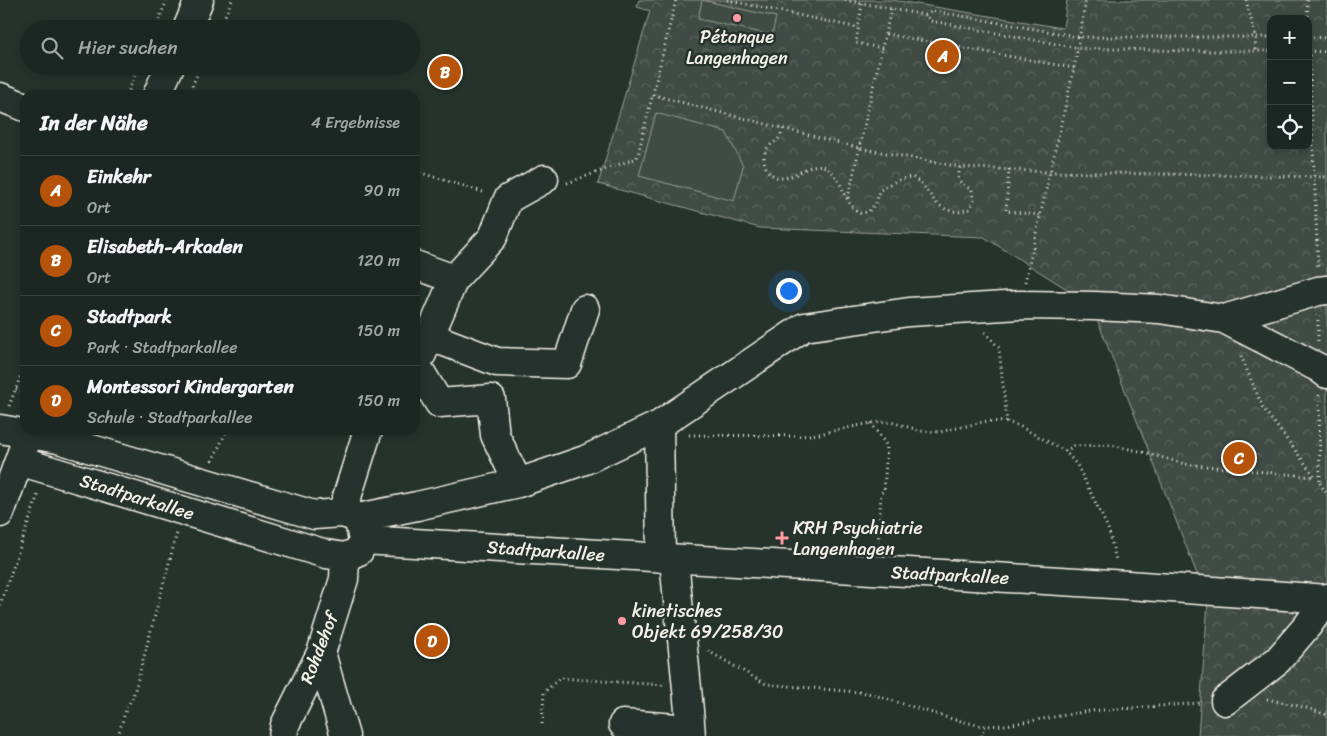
<!DOCTYPE html>
<html lang="de">
<meta charset="utf-8">
<style>
body{margin:0;font-family:Sriracha,sans-serif;background:#29322f;color:#f1f3f6}
.controls{position:absolute;right:15px;top:15px;display:grid;overflow:hidden;border-radius:10px;box-shadow:0 2px 8px #0003}
.controls button{width:45px;height:45px;display:grid;place-items:center;padding:0;border:0;border-bottom:1px solid #3a4340;background:#1c2622;color:#f1f3f6;font:25px sans-serif}
.you{position:absolute;left:788px;top:290px;width:18px;height:18px;margin:-12px;border:4px solid #fff;border-radius:50%;background:#1a73e8;box-shadow:0 0 0 8px #1a73e833}
.badge{display:grid;place-items:center;width:32px;height:32px;border-radius:50%;background:#b45309;color:#fff;font-size:16px;font-weight:700}
.pin{position:absolute;translate:-50% -50%;border:2px solid #fff;box-shadow:0 1px 5px #0006}
.list{margin:0;padding:0;list-style:none}
h2{display:flex;justify-content:space-between;align-items:center;height:65px;margin:0;padding:0 20px;font-size:21px}
h2 small{font-size:16px;font-weight:400;color:#a0a5a5}
.list li{display:grid;grid-template-columns:32px 1fr auto;gap:15px;align-items:center;box-sizing:border-box;height:70px;padding:0 20px;border-top:1px solid #3a4340}
.list b{display:block;font-size:19px;white-space:nowrap}
.list p{margin:0;font-size:16px;white-space:nowrap;color:#a0a5a5}
.list em{font-size:16px;font-style:normal;color:#a0a5a5}
.icon{flex:none;width:28px;height:28px;fill:none;stroke:currentColor;stroke-width:2;stroke-linecap:round;stroke-linejoin:round}
.map{position:relative;flex:none;width:1327px;height:736px;overflow:hidden}
.search{position:absolute;background:#1c2622;box-shadow:0 2px 8px #0003;left:20px;top:20px;width:400px;height:55px;display:flex;align-items:center;gap:12px;box-sizing:border-box;padding:0 18px;border-radius:28px;color:#a0a5a5;font-size:19px}
.panel{position:absolute;background:#1c2622;box-shadow:0 2px 8px #0003;left:20px;top:90px;width:400px;height:345px;border-radius:15px}
.map>svg:first-child{display:block}
.park{fill:url(#park-crowns);stroke:#9a9e96;fill-rule:evenodd}
.pitch{fill:#414b45;stroke:#9a9e96}
.lines{fill:none;stroke-linecap:round;stroke-linejoin:round}
.minor-casing{stroke:#f4f1e8;stroke-width:31}
.path{stroke:#f4f1e8;stroke-width:3;stroke-dasharray:1 4;stroke-linecap:butt}
.minor{stroke:#26332d;stroke-width:28}
.poi-dot{fill:#ff9aa2;stroke:#26332d;stroke-width:2}
.labels{text-anchor:middle;stroke-width:5;stroke-linejoin:round;paint-order:stroke}
.poi-label{font-size:18px;fill:#f4f1e8;stroke:#26332d;text-anchor:start}
.street-label{font-size:18px;fill:#f4f1e8;stroke:#26332d}
</style>
<div class="map">
<svg width="1327" height="736" viewBox="0 0 1327 736">
<defs>
<pattern id="park-crowns" width="20" height="18" patternUnits="userSpaceOnUse" patternTransform="scale(1.25)"><rect width="20" height="18" fill="#414b45"/><path d="M2 6a3 3 0 1 1 6 0M12 15a3 3 0 1 1 6 0" fill="none" stroke="#5d6560"/></pattern>
</defs>
<rect width="100%" height="100%" fill="#26332d"/>
<filter id="ink" filterUnits="userSpaceOnUse"><feTurbulence type="fractalNoise" baseFrequency=".02" numOctaves="2"/><feDisplacementMap in="SourceGraphic" scale="10" xChannelSelector="R" yChannelSelector="G"/><feConvolveMatrix kernelMatrix="1 2 1 2 8 2 1 2 1" color-interpolation-filters="sRGB"/></filter>
<g filter="url(#ink)">
<path class="park" d="M639,0H892L1063,28L1067,0H1327V736H1198L1208,602L1095,314L1094,306L984,237L760,228L598,184L650,11L637,7ZM1271,19H1308V146H1271Z"/>
<path class="pitch" d="M702,0L776,17L772,35L698,19Z
M656,113L726,132L743,166L734,201L639,176Z"/>
<g class="lines">
<defs>
<path id="minor" d="M187,29L199,0
M157,95L170,66
M0,97L25,107
M415,265L454,279L493,237L508,199L544,179
M1224,319L1318,291L1327,290
M429,336L497,362L567,364L585,309
M422,354L454,279
M417,366L439,403L491,399L495,435L518,483
M659,425L661,558
M0,429L58,439L314,515L342,513L358,518L363,540L359,551L345,557L326,554L19,461
M0,513L25,444
M342,513L368,430
M358,518L417,506L518,483L585,460L659,425L804,327L909,312L1020,305L1094,306L1159,309L1224,319L1319,368L1327,374
M363,540L1128,585L1327,599
M674,559C679,618 687,677 691,736
M321,653L345,736
M1225,701L1278,660L1308,625L1327,598
M623,724L690,729
M283,736L285,725L321,653L344,579L345,557"/>
</defs>
<use href="#minor" class="minor-casing"/>
<path class="path" d="M727,0L859,28
M845,0L925,15L931,21L1078,48L1192,51H1271
M1246,0L1256,38L1255,50
M1307,0L1308,19
M862,4L856,43L882,48L891,9
M925,15L933,11L1080,37H1271
M1308,25L1318,266
M155,29L167,0
M219,29L232,0
M886,34L1074,68
M1308,37L1327,38
M1308,51L1327,52
M127,95L139,66
M188,95L201,66
M653,95L859,148L960,167L1050,172L1327,177
M783,129C782,132 780,137 778,139C772,146 766,144 764,157C764,162 765,167 768,171C787,192 807,158 825,167C840,175 842,193 851,205C853,208 857,211 860,213L868,212L876,203L879,191L890,184L901,179L912,177L922,184L937,204L947,210L958,212L969,209L974,201L972,190L963,185L958,179L960,167
M1009,169L1006,211L1040,215
M415,171L486,193
M567,183L637,158L676,0
M848,198L882,48
M1025,282L1074,68L1086,0
M1318,315V341
M985,332L999,348L1007,422L1019,426L1065,451L1077,465L1108,528L1116,560
M1241,356L1263,408L1316,478
M16,389L25,393
M1319,395L1320,483
M9,406L25,365
M871,423L887,446L884,491L881,493L878,547
M689,435L801,436L819,434L871,423L891,422L922,431L940,432L987,421L1007,422
M1065,451L1074,446L1111,445L1139,451L1185,464L1315,477
M212,461L227,430
M1320,483L1327,494
M0,605L39,492
M708,651L766,684L868,693L952,719L983,726L1006,725L1090,711L1201,703
M1267,699L1307,708L1327,715
M542,724L544,692L560,678L663,685
M118,736L126,709L133,697L177,533
M982,736L983,726"/>
<use href="#minor" class="minor"/>
</g>
</g>
<g class="poi-dot">
<circle cx="737" cy="18" r="5"/>
<path d="M779.5 530.5h5v5h5v5h-5v5h-5v-5h-5v-5h5z"/>
<circle cx="622" cy="621" r="5"/>
</g>
<g class="labels">
<g class="poi-label">
<text x="737" y="43" text-anchor="middle">Pétanque<tspan x="737" dy="21">Langenhagen</tspan></text>
<text x="793" y="534">KRH Psychiatrie<tspan x="793" dy="21">Langenhagen</tspan></text>
<text x="632" y="617">kinetisches<tspan x="632" dy="21">Objekt 69/258/30</tspan></text>
</g>
<g class="street-label">
<text transform="translate(137 497) rotate(17)" y="6">Stadtparkallee</text>
<text transform="translate(546 551) rotate(4)" y="6">Stadtparkallee</text>
<text transform="translate(950 575) rotate(3)" y="6">Stadtparkallee</text>
<text transform="translate(319 648) rotate(-69)" y="6">Rohdehof</text>
</g>
</g>
</svg>
<div class="controls">
<button>+</button>
<button>−</button>
<button><svg class="icon" aria-label="locate" viewBox="0 0 24 24"><circle cx="12" cy="12" r="6"/><path d="M12 2v4M12 18v4M2 12h4M18 12h4"/></svg></button>
</div>
<div class="you"></div>
<div class="pin badge" style="left:943px;top:56px">A</div>
<div class="pin badge" style="left:445px;top:72px">B</div>
<div class="pin badge" style="left:1239px;top:458px">C</div>
<div class="pin badge" style="left:432px;top:641px">D</div>
<div class="search"><svg class="icon" aria-label="search" viewBox="0 0 24 24"><circle cx="10" cy="10" r="6"/><path d="M15 15l6 6"/></svg>Hier suchen</div>
<section class="panel">
<h2>In der Nähe<small>4 Ergebnisse</small></h2>
<ul class="list">
<li><span class="badge">A</span><div><b>Einkehr</b><p>Ort</p></div><em>90 m</em></li>
<li><span class="badge">B</span><div><b>Elisabeth-Arkaden</b><p>Ort</p></div><em>120 m</em></li>
<li><span class="badge">C</span><div><b>Stadtpark</b><p>Park · Stadtparkallee</p></div><em>150 m</em></li>
<li><span class="badge">D</span><div><b>Montessori Kindergarten</b><p>Schule · Stadtparkallee</p></div><em>150 m</em></li>
</ul>
</section>
</div>
